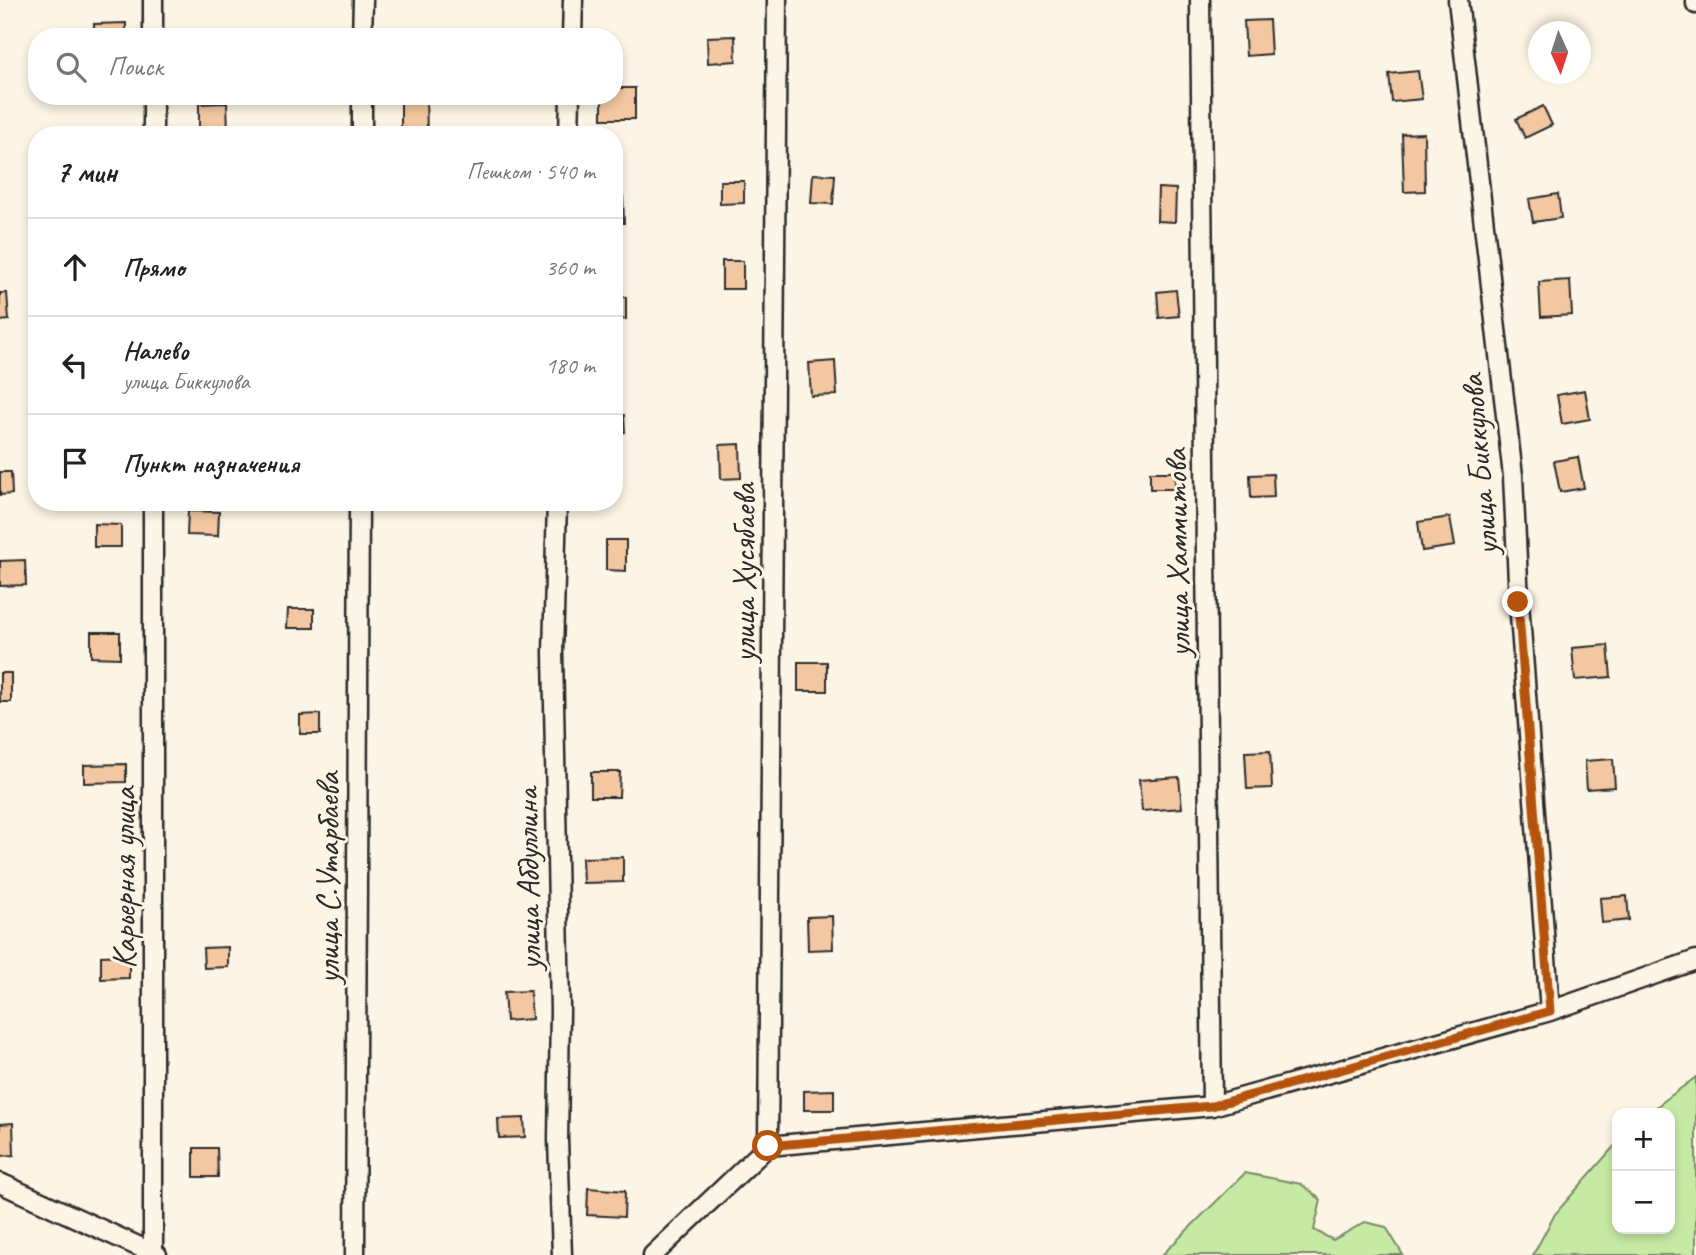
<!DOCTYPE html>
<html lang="ru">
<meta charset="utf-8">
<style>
body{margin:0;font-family:Caveat,sans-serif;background:#f2f2f2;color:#222}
.controls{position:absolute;right:21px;bottom:21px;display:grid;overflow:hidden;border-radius:14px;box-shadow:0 4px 10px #0003}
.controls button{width:63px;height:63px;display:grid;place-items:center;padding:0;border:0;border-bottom:2px solid #e0e0e0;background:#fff;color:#222;font:35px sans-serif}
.compass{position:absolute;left:1528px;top:21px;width:63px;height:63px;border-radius:50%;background:#fff;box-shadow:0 4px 10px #0003;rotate:177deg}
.stop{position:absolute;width:21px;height:21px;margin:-16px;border:5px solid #b45309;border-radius:50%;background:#fff}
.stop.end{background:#b45309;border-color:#fff;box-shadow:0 2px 7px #0008}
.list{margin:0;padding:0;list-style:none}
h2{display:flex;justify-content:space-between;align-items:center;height:91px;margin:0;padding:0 28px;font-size:30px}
h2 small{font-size:23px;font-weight:400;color:#767676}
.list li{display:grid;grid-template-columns:46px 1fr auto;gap:21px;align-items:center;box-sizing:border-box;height:98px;padding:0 28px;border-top:2px solid #e0e0e0}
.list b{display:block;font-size:26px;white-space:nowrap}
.list p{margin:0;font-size:23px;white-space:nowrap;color:#767676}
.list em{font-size:23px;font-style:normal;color:#767676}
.icon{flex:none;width:38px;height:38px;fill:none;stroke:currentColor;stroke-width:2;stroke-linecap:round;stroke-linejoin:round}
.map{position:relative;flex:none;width:1696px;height:1255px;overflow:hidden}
.search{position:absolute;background:#fff;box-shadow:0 4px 10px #0003;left:28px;top:28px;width:595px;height:77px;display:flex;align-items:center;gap:18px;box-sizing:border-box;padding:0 24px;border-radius:28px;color:#767676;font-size:26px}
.panel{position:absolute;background:#fff;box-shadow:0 4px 10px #0003;left:28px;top:126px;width:595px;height:385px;border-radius:28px}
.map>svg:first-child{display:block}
.green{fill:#c6eaa3;stroke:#788a67;stroke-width:2}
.building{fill:#f2c7a1;stroke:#2b2b2b;stroke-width:2}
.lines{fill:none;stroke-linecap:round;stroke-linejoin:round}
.minor-casing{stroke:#2b2b2b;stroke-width:23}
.minor{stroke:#fcf5e5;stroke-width:18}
.route{stroke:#b45309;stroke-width:9}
.labels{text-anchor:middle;stroke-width:6;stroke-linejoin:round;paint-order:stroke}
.street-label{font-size:33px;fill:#2b2b2b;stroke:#fcf5e5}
</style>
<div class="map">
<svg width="1696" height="1255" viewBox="0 0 1696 1255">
<rect width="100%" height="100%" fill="#fcf5e5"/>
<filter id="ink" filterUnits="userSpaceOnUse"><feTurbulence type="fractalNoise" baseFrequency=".0143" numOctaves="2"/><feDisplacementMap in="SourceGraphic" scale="14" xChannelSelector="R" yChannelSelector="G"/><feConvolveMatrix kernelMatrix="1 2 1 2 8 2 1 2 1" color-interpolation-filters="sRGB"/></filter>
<g filter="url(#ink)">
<path class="green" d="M1696,1077V1255H1533L1555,1214L1617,1143V1229H1670V1113H1648Z
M1245,1173L1301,1184L1321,1200L1314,1230L1333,1240L1365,1222L1386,1227L1403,1255H1162Z"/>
<path class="building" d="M1269,20L1271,54L1246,56L1244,21Z
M126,23V37H94V24Z
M735,36L736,61L708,63L707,37Z
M1418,71L1422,99L1392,102L1389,74Z
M614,88H635V119H602V96H614Z
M401,96H426L427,135H401Z
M227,103L228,131L199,132V104Z
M1543,106L1552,125L1525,138L1516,119Z
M1424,133L1425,191L1404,192L1402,134Z
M813,174L835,175L833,204L811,203Z
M720,181H744V203L720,204Z
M1158,188L1176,189L1175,222L1157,221Z
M1558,194L1561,218L1533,222L1529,199Z
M623,196L624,223H614V197Z
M722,261H743V289H722Z
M1570,280L1572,315L1541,317L1539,282Z
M1176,290L1179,316L1159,318L1157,292Z
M0,293H7L9,320L0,321Z
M626,297V319L614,320V298Z
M835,361L837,395L811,396L809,363Z
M1585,390L1590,419L1562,424L1557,395Z
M624,415L625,432L614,433V416Z
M740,444L741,478L721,479L720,445Z
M1578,457L1584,488L1560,492L1554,461Z
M0,472H11L12,494L0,495Z
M1150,472H1175V489H1150Z
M1273,474L1274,497L1251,498L1250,475Z
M188,511L219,512L218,536L187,535Z
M1450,517L1455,546L1422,551L1418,522Z
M94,524L121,525V547H94Z
M606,540H626V571L606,570Z
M25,560L26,585L0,586V561Z
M288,609H314V628H287Z
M91,632H120V658L91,657Z
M1608,645L1611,677L1575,680L1572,648Z
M798,662H827V691H798Z
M0,673H11V702H0Z
M320,714V734H300V715Z
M1270,751L1272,788L1247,789L1245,752Z
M1613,759L1615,787L1587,789L1585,761Z
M126,764V782L84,783V765Z
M591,772H620L619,797H591Z
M1179,777L1182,808L1142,811L1139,780Z
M623,857V882L583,883L582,858Z
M1627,896L1629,920L1602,923L1600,898Z
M832,916L833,949L808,950L807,917Z
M228,947V967L204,968L203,948Z
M129,955V978L101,979V956Z
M530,991L532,1019L506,1021L504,992Z
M834,1090V1110H804V1091Z
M524,1118L525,1137L499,1138L498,1119Z
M13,1123L14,1155L0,1156V1124Z
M194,1148H217L218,1177H194Z
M588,1188L625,1191L624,1217L587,1215Z"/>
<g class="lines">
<defs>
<path id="minor" d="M153,0V37
M1200,0L1212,1106
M1458,0L1513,476L1519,602L1550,1011
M1696,0V4
M362,37L363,0
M572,37L573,0
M153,96V135
M362,135V96
M569,135L570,96
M153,502V1253
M557,502L553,653L560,1010L558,1140L562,1255
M768,1146L777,0
M0,1183L157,1255
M355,1255L359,502
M653,1255L768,1146L1212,1106L1550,1011L1696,960"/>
</defs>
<use href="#minor" class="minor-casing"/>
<use href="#minor" class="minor"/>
</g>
</g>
<g class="lines" filter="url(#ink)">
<path class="route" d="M768,1146L1212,1106L1550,1011L1518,602"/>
</g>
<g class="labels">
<g class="street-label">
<text transform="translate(1478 465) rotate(-95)" y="12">улица Биккулова</text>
<text transform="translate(1176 553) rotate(-91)" y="12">улица Хаммитова</text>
<text transform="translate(743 573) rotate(-90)" y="12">улица Хусябаева</text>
<text transform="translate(123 878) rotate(-90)" y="12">Карьерная улица</text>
<text transform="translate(327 878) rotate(-90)" y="12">улица С.Утарбаева</text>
<text transform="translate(527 879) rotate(-91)" y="12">улица Абдуллина</text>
</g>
</g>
</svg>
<div class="controls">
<button>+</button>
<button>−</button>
</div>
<svg class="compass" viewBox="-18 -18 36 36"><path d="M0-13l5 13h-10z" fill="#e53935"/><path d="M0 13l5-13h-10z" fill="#767676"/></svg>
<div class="stop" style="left:768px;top:1146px"></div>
<div class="stop end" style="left:1518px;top:602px"></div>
<div class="search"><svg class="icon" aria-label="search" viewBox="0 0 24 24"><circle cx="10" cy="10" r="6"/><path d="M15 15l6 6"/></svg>Поиск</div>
<section class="panel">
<h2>7 мин<small>Пешком · 540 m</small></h2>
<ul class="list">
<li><svg class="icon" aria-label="ahead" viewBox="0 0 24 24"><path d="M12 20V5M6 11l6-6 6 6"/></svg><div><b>Прямо</b></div><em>360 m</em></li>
<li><svg class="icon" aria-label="left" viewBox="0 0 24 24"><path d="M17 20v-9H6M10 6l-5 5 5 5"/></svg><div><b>Налево</b><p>улица Биккулова</p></div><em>180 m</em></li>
<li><svg class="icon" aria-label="arrive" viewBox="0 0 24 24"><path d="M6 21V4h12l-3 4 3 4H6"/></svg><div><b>Пункт назначения</b></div></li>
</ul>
</section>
</div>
